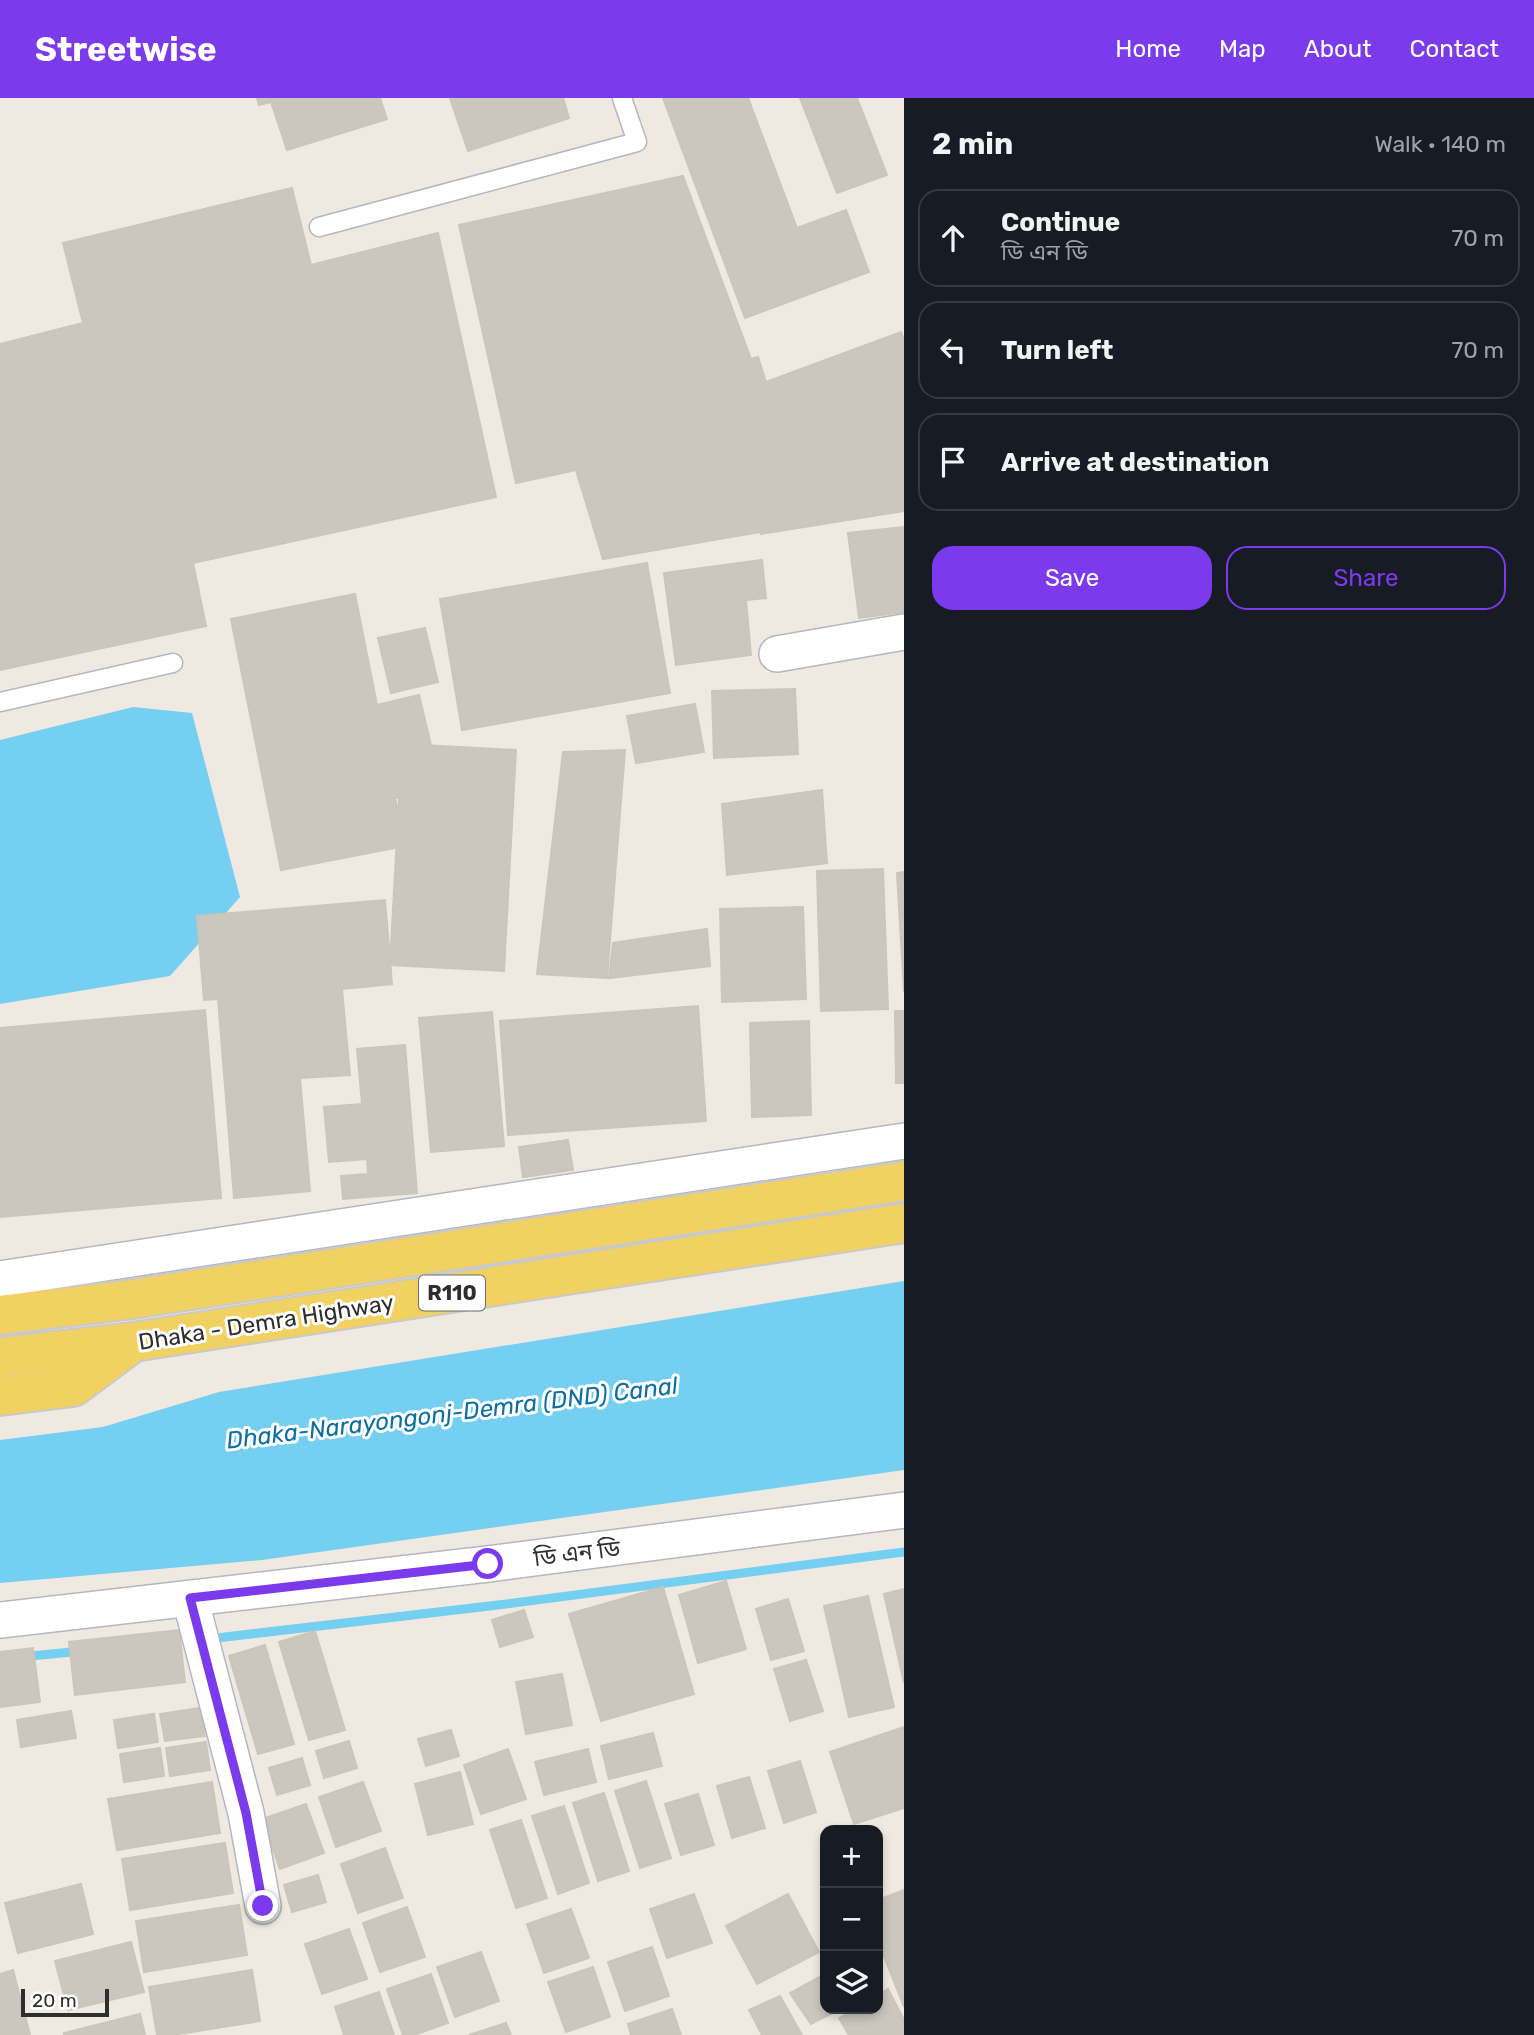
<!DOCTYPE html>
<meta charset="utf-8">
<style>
body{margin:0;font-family:Rubik,"Noto Sans Bengali",sans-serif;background:#242831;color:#f1f3f6}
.controls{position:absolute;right:21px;bottom:21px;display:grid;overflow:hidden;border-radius:14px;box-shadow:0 4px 10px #0003}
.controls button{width:63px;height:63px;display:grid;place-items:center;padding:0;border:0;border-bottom:2px solid #363941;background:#171b24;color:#f1f3f6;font:35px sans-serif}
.scale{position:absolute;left:21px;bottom:18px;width:88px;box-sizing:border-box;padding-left:7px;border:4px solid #2e2e2e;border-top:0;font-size:19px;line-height:24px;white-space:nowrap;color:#2e2e2e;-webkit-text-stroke:5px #fff;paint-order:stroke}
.stop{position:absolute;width:21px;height:21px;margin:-16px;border:5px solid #7c3aed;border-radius:50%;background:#fff}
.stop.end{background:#7c3aed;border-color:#fff;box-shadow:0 2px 7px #0008}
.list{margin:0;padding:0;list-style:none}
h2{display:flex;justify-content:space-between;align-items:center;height:91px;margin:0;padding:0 28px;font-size:30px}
h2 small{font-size:23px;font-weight:400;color:#9ea1a6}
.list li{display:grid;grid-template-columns:46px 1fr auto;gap:21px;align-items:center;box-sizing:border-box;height:98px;margin:0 14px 14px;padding:0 14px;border:2px solid #363941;border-radius:21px}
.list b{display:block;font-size:26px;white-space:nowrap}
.list p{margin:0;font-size:23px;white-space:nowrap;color:#9ea1a6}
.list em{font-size:23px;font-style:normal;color:#9ea1a6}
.actions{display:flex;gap:14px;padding:21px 28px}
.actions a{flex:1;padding:16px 0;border:2px solid #7c3aed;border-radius:21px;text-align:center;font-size:24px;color:#7c3aed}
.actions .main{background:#7c3aed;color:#fff}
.icon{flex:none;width:38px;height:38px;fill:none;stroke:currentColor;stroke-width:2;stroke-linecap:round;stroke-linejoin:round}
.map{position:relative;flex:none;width:904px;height:1937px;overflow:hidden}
header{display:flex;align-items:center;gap:42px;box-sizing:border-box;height:98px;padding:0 35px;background:#7c3aed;color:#fff}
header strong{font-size:33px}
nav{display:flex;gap:38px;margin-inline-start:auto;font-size:24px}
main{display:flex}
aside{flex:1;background:#171b24}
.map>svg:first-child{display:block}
.water{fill:#75cff0}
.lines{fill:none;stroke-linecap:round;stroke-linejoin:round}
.stream{stroke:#75cff0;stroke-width:9}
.building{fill:#cbc7bf;stroke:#cbc5ba;stroke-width:2}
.service-casing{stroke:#b4b7c1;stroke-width:21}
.minor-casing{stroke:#b4b7c1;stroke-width:38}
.primary-casing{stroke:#c9c9c9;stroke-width:42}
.service{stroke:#fff;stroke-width:18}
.minor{stroke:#fff;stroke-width:35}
.primary{stroke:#f2d163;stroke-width:38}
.route{stroke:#7c3aed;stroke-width:9}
.labels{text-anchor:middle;stroke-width:6;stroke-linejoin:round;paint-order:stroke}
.shield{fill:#fff;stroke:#6d6d6d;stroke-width:2}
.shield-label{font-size:21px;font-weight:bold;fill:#2e2e2e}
.street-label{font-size:23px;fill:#2e2e2e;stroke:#fff}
.water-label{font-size:24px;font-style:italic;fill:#0d6fa3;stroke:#fff}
</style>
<header>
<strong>Streetwise</strong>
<nav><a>Home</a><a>Map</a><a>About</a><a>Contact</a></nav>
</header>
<main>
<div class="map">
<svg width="904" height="1937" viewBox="0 0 904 1937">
<rect width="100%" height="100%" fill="#efe9e1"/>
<path class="water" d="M133,609L192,615L240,799L170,878L0,906V642Z
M904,1183V1372L262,1462L0,1485V1342L103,1329L219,1294Z"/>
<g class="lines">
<path class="stream" d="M208,1541L498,1507L904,1454
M0,1561L82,1553"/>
</g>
<path class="building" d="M257,0H380L387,21L287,52L271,4L259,7Z
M450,0H563L569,20L468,53Z
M663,0H748L797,130L846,112L869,174L745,220Z
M800,0H857L887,77L837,95Z
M683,78L751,261L758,259L766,284L901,234L904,242V413L761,436L760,434L603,461L576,372L516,385L459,127Z
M292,90L311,167L438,135L496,399L193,465L206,528L0,572V246L83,225L63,145Z
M904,429V514L859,520L848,435Z
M762,462L766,500L746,502L751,557L676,567L664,475Z
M647,465L670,595L462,632L440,501Z
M355,496L377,607L419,597L441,689L395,700L405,748L281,772L231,521Z
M425,530L438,584L391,595L378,540Z
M795,591L798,656L714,660L712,593Z
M695,606L704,654L636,665L627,618Z
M402,646L516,652L504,873L390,867Z
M625,652L607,880L537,876L563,654Z
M822,692L827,765L727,777L722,706Z
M883,771L888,911L821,913L817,773Z
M904,774V894L897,775Z
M385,802L392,886L342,891L350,977L300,980L310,1093L234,1100L218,901L204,902L197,818Z
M803,809L806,901L722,904L720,811Z
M707,831L710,868L609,880L613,845Z
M698,908L706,1023L508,1037L500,923Z
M205,912L221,1100L0,1119V930Z
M895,913H904V985H896Z
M492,914L504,1048L431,1054L419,920Z
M809,923L811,1017L752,1019L750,925Z
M405,947L417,1095L343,1101L341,1078L368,1076L367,1061L329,1064L324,1009L362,1006L357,951Z
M568,1042L573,1072L523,1079L519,1049Z
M726,1483L746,1551L698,1565L679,1497Z
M663,1489L694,1596L601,1623L569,1516Z
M904,1491V1585L884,1496Z
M868,1498L894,1609L849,1619L824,1508Z
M788,1501L804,1553L771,1562L756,1511Z
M524,1512L533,1539L500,1549L492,1522Z
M179,1532L185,1584L75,1597L69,1544Z
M315,1533L345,1632L309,1642L279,1544Z
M265,1547L294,1646L258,1656L229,1558Z
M33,1550L40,1604L0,1609V1554Z
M806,1562L823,1613L790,1623L774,1571Z
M562,1576L572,1627L526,1636L516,1584Z
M200,1610L205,1638L165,1643L160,1616Z
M71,1613L76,1640L21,1649L17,1622Z
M154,1616L158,1644L118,1650L114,1622Z
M904,1629V1710L854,1726L830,1654Z
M451,1632L459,1658L426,1668L418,1641Z
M653,1635L662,1668L609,1681L601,1648Z
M349,1643L357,1670L324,1680L316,1653Z
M206,1644L210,1672L170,1678L166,1650Z
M160,1650L164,1678L124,1684L120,1656Z
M508,1651L526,1701L481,1716L464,1667Z
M588,1651L596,1684L544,1697L535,1664Z
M302,1660L310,1687L277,1697L269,1670Z
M800,1663L816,1714L784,1725L768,1673Z
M460,1674L473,1726L428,1737L415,1686Z
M749,1679L765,1730L732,1740L717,1688Z
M646,1683L671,1760L640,1770L615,1693Z
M212,1684L220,1735L117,1752L108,1701Z
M363,1684L381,1733L336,1749L319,1699Z
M604,1695L629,1773L598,1783L573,1705Z
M698,1696L714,1747L681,1757L665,1706Z
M306,1706L324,1755L280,1771L262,1721Z
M564,1708L589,1785L558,1796L532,1718Z
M521,1722L547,1800L516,1810L490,1732Z
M225,1745L233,1795L130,1812L122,1761Z
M385,1750L403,1800L358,1815L341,1766Z
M318,1777L326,1804L292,1814L284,1787Z
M81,1786L93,1836L18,1855L5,1805Z
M904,1792V1909L878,1843V1802Z
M694,1796L712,1845L667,1860L650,1811Z
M788,1796L819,1854L757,1886L726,1828Z
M239,1807L247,1857L144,1874L136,1823Z
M407,1809L425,1859L380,1874L363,1825Z
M571,1811L589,1860L544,1875L527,1826Z
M349,1831L367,1881L322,1896L305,1846Z
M131,1844L144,1894L68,1912L55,1863Z
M652,1849L669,1898L625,1913L608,1864Z
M481,1854L499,1903L455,1919L437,1869Z
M593,1869L610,1919L566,1934L548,1884Z
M13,1872L30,1937H0V1876Z
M252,1872L260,1923L173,1937H157L149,1889Z
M431,1876L448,1925L414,1937H403L387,1891Z
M825,1876V1911H840L811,1926L790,1895Z
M888,1891L904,1922V1937H849L839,1920L855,1911H878V1897Z
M379,1894L394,1937H344L335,1909Z
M780,1898L802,1937H762L749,1912Z
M672,1911L681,1937H631L628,1926Z
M140,1916L145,1937H64V1935Z
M506,1925L511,1937H469Z"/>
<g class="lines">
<defs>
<path id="service" d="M319,129L637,44L622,0
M0,604L173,565"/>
<path id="minor" d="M777,556L904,534
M0,1181L904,1043
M190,1500L246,1715L263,1808
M0,1522L488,1466L904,1412"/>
<path id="primary" d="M0,1217L126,1202L904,1083
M0,1259L133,1244L904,1125
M0,1298L73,1289L131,1246"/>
</defs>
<use href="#service" class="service-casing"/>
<use href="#minor" class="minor-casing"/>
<use href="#primary" class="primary-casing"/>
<use href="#service" class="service"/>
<use href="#minor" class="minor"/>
<use href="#primary" class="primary"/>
</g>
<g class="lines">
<path class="route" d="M263,1808L246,1715L190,1500L488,1466"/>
</g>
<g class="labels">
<rect class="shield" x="419" y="1177.5" width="66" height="35" rx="5"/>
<g class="shield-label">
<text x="452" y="1202">R110</text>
</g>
<g class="street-label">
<text transform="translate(266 1224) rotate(-9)" y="8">Dhaka - Demra Highway</text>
<text transform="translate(577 1455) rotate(-7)" y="8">ডি এন ডি</text>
</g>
<g class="water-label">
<text transform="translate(452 1315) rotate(-7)" y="8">Dhaka-Narayongonj-Demra (DND) Canal</text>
</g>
</g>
</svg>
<div class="controls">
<button>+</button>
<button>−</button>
<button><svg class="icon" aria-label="layers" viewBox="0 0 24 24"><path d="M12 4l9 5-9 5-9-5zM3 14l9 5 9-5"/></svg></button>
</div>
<div class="scale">20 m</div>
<div class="stop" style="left:488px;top:1466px"></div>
<div class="stop end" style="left:263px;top:1808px"></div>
</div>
<aside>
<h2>2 min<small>Walk · 140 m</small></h2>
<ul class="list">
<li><svg class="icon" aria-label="ahead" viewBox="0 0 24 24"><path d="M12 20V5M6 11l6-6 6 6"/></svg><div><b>Continue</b><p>ডি এন ডি</p></div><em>70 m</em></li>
<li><svg class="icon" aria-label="left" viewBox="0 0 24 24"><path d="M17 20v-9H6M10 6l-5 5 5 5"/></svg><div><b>Turn left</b></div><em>70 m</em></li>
<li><svg class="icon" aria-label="arrive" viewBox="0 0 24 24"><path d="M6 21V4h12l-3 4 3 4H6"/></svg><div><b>Arrive at destination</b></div></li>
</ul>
<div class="actions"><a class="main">Save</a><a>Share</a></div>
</aside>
</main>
